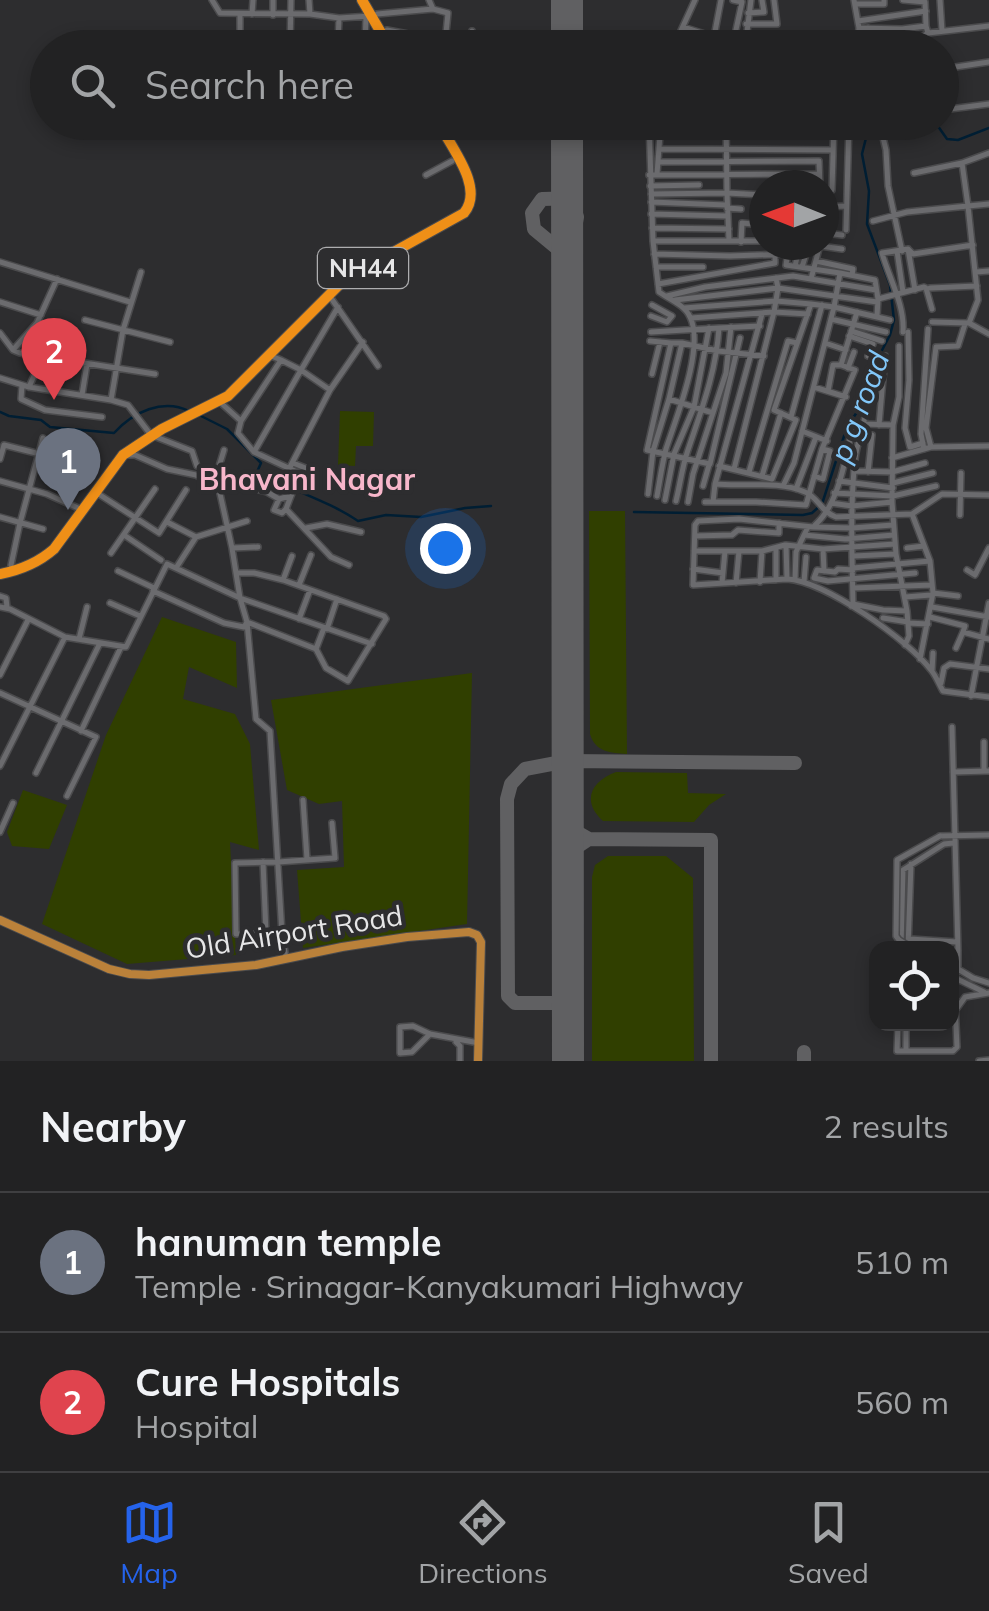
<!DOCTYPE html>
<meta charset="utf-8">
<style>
body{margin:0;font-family:Mulish,sans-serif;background:#2a2a2b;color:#f1f3f6}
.controls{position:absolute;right:30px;bottom:30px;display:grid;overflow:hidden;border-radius:20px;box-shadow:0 5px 15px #0003}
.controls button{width:90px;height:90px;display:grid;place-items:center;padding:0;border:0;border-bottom:2px solid #3f3f41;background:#222223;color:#f1f3f6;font:50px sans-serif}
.compass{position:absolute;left:749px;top:170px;width:90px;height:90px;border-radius:50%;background:#222223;box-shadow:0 5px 15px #0003;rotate:271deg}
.you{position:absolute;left:445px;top:548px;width:35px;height:35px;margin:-25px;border:8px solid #fff;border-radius:50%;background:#1a73e8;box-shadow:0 0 0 15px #1a73e833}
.badge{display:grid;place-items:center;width:65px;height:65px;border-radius:50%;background:#2563eb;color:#fff;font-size:32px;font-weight:700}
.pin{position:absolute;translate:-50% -82px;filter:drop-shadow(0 2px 5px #0008)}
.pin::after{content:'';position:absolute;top:52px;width:35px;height:30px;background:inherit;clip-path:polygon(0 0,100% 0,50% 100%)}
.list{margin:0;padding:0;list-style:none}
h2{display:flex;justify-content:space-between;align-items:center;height:130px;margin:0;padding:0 40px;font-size:42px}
h2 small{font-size:32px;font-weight:400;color:#a2a4a6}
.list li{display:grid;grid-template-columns:65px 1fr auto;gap:30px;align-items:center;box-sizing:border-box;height:140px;padding:0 40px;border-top:2px solid #3f3f41}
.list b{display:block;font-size:38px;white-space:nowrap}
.list p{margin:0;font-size:32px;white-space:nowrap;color:#a2a4a6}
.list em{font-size:32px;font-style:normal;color:#a2a4a6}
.icon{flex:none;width:55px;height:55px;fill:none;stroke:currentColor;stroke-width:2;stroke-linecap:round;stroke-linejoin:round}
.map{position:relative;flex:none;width:989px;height:1061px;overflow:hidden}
.search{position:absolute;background:#222223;box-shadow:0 5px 15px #0003;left:30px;right:30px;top:30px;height:110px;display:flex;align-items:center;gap:25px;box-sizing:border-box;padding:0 35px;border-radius:55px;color:#a2a4a6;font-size:38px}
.sheet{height:410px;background:#222223}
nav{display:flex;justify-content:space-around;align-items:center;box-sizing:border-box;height:140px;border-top:2px solid #3f3f41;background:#222223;font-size:28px;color:#a2a4a6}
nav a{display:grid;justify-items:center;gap:5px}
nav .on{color:#2563eb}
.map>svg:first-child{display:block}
.green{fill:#303f00}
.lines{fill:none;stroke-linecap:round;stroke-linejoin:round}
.stream{stroke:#001e33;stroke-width:2.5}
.taxiway{stroke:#606062;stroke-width:14}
.runway{stroke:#606062;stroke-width:32}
.minor-casing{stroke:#4b4b4d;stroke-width:8}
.major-casing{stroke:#4b4b4d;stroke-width:10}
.highway-casing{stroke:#4b4b4d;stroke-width:12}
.minor{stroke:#6b6b6e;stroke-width:5}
.major{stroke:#ba813a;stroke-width:8}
.highway{stroke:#ef8f17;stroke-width:10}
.minor-bridge-casing{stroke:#4b4b4d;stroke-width:8;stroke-linecap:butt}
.minor-bridge{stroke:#6b6b6e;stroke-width:5}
.labels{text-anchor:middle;stroke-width:9;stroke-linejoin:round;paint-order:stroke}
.shield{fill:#2d2d2f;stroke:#aeaeb0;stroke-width:2.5}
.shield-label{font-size:25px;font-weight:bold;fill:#e6e6e7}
.street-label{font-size:28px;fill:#e6e6e7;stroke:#2d2d2f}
.water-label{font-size:30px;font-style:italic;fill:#82c7f9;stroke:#2d2d2f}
.neighbourhood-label{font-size:30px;font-weight:bold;fill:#f7b6ca;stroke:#2d2d2f}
</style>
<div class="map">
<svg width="989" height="1061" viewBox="0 0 989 1061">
<rect width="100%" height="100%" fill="#2d2d2f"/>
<path class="green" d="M340,411L374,412L373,446H356L355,466L338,465Z
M589,511H625L627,754C611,753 595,752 590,734Z
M162,617L236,642L237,688L189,667L183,699L235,714L250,744L259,850L230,842L236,955L127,964L42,924L106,735Z
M472,673L467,924L303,948L297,870L344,867L342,801L319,804L287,790L271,700Z
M616,772L687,773L688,793L726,794L709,805L694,822L603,821C581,801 591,781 616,772Z
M23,790L67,805L49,849L12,846L7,832Z
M608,856H666L693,878L694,1061H592V877L595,865Z"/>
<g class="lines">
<path class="stream" d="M935,122L947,139L958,140L989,128
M0,412L9,416L41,420L50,427L114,433C133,412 163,398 189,411
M201,416L227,429L261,463L257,472C290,490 329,501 358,521L386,515L421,517L465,508L491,506
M634,512L803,515L812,513L822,504L847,427L857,412L869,375L890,335L894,320L890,285L867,224L869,191L862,154L870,122"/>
<path class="taxiway" d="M562,0L567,7
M567,265L557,248L534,229L532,213L542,199C560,198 572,197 577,217L567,272
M567,817L575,831L589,839
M568,861L571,851L589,839L711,840V1061
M568,1003H515L508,996L507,799L511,784L525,769L567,761L795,763
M804,1052V1061"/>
<path class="runway" d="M567,0V48
M567,122L568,1061"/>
<defs>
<path id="minor" d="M212,0L220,13L310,14L339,18L371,16
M273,0V15
M309,0L310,14
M733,0L742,2L734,39L735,48
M854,0L859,28L902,29L926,26L928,33L904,48
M903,0L925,2L926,26
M940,0L942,31
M855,4H884V0
M433,9L448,13L446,33L454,37L455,48
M748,13L764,12L762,0
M252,14L253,0
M377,14L433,9L429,0
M858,21L926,11
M746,24H777L774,0
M683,27L714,37H790
M868,28L867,41L873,48
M387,30L408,34L417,41
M928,33L989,26
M714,37L721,0
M338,42L339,18
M240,48V14
M290,48L291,0
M327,48L328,41L365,42L366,18
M467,48L472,41V31
M673,48L695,0
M685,48L688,43L701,48
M745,48L751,0
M829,48L846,42
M845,48L846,42L858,38
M857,48L859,28
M942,69L989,62
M942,110L989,104
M649,122L653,241L659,292C669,299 685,305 690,317C705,347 676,418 666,449C662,464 660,480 657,496
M661,124L710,122
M881,129L886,150L888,186L902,251
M660,134L834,136
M660,149L833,150
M659,162L819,161L820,185
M914,173L962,163
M657,174L661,122
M426,175L452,161
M649,175L819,174
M650,186L699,185
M832,190L834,122
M651,194L727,193L726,122
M651,202L726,205
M824,207L846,206
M727,208L741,209
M651,214L727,216
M873,221L907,212L968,206L962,163L989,153
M652,228L729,229
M846,230L849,122
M824,233L842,235
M653,241H764
M729,241L727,193L764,195
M741,242L742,223L764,225
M789,245L786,265L840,273
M820,246L842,249
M908,249L915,290
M897,251L903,292
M654,254L730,256L787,254
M816,261L853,269L852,275
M0,262L130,302
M795,266L800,245
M656,267H703
M802,267L809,245
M976,272L989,271
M811,279L820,245
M658,284L775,263V253
M930,288L977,286
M667,296L705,287L793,276L876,290
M331,298L378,366
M878,299L924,287L926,288L932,309
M675,300L778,288L877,302
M0,302L41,315
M684,308L776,301L811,304
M651,316L667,322L672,316L652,305
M691,318L774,312L808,314
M831,319L886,332
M85,320L170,342
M932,322L969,323L989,334
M969,323L978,300L968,206L989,204
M719,328L760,326
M851,331L882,341
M651,332L719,328C716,373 701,411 687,453C682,468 680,485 676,501
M903,332C905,305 889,278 882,253L908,249L913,254L973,245
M908,332L909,380L905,428L910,447L923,443
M0,333L13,350L20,353L155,374
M849,336L873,344L868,356L874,358
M650,341L671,343
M682,343H671L647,450L710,464L740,338
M825,343L846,350
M899,346V397L893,425L892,502L896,554L907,611L909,636L905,645
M936,347L958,346L965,324
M13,350L37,323L57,279
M56,358L60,328
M848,368L854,352
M652,374L660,342
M0,378L29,387L111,400L128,405L151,435L192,451L197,466
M22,385L21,399L45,410L102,417
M29,387L42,358
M814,387L846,397
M330,390L301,370L338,307
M828,391L833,365H841
M82,395L87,364
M669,399L713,413
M111,400L123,330L141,272
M221,403L241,421L238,433L254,452L297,472L299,475L286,509L282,513L274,510L279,499
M791,417L822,305
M241,421L281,360L269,355
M864,424L893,425
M879,425L885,356
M802,431L827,441
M931,447L926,428L936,347
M924,449L921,434L928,329
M224,450L217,473L219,489L232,548L240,598L247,622L256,719L270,731L282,934L286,959
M254,452L301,370L281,360
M126,455H135L167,469L196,475L218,488
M892,458L931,447L989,446
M0,459L4,445L76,463
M293,463L308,469
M719,466L772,479
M290,467L330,390L363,342
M734,469L774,312L778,288L776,278
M855,471L892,472L925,463
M749,472L788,341L797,343
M868,472L872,435
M762,476L781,413
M814,476L823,479L830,451L822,449
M772,479L796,420L774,410L811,304L834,307L840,273L875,280L878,299L877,316
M0,481L47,494L78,508
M839,481L893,488
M893,483L933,473
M715,484C745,487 777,480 805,492C818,497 821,512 836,517L912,514L942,494L989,495
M703,486L709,465
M783,486L794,463L834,307L890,320
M248,487L267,492L279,499L290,496
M796,489L816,437
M97,493L159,533L186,490
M834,493L893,496L936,486
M648,494L653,451L669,399L682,343L718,351L764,356
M665,500L674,454L694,407L709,328
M688,502L693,474L726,373L731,327
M705,502H756L806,505L822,449L855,370L841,365L857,312
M713,502L715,484L762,314
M831,503L852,506L892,502
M286,509L331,557L349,565
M912,514L930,561L933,593L920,659
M960,515L961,473
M0,517L43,529
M167,522L196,537L176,568
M815,525C841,502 845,455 854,423
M893,525L852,528L813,527L739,519L698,521L695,525L693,585L787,579C825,581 908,640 931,670C936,676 939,684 943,691L989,697
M808,527L804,535L845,539L894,535
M306,528L327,524L361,532
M124,535L161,560
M695,536L732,535L738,530L779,533V523
M196,537L247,521
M232,548L258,547
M907,548L924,546
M823,549L824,571
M694,551H739L736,583
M739,551H762L785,545
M111,553L155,489
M854,556L895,554
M11,565L20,523L43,438
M853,568L930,561
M693,569L723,573
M853,570L838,569L835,572L817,570L814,578L828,581L915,573
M967,570L975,575L989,548
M118,571L154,588
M237,573H254L283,580L384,616L386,619L348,681L326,668L316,649
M787,579L786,545L823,549L895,544
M283,580L292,556
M776,580V548
M795,580L796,552L804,535
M760,582L762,551
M804,582L806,557
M722,583L725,551
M299,585L311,555
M853,588L932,585
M153,591L224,623L244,627L247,622L316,649L324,628
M933,593L958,596
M0,596L6,598L7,607
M905,597L931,595
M110,603L140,616
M853,604L883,610L907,611
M851,606L853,604C852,556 850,507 855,459C857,443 863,428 866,412
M0,607L10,609L65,637L126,647L167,564L240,598L372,644
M932,607L989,617
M930,617L965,626L963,632
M883,618L908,622
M299,619L310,590
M908,623L928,624
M327,629L337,599
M79,639L87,607
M956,648L963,632L989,639
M932,671L933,653
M0,675L28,620
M941,683L944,668L950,664L989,669
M0,693L96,737L67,796
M971,696L989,603
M81,731L121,647
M0,766L65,637
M984,771V742
M953,772L989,771
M36,773L100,643
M303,800L307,859
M0,832L13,803
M940,836L989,835
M263,862L266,933
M282,934H236L235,863L278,862L335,858L332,823
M910,939L957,942
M901,948L903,870L944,844L953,843
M908,948L911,864
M958,969L973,978L989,983
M953,977L984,992
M955,1011L965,997L989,993
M898,1024L897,1051H953L957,1047L954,978L958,969V950L952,727
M430,1034L412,1052L400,1053V1027L413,1026L430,1034L479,1043
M456,1042L460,1046V1061
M906,1050V1024
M979,1061L989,1060"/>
<path id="major" d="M0,920L109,969L130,974L149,975L256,965L342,947L407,937L469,932L477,935L481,942L478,1061"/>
<path id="highway" d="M362,0L390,48
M0,574C21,570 38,563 54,549L123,455L162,429L228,396L345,279L464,213C485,188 451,147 438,122"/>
</defs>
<use href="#minor" class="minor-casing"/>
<use href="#major" class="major-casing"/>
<use href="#highway" class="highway-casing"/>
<use href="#minor" class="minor"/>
<use href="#major" class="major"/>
<use href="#highway" class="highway"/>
<defs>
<path id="minor-bridge" d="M912,948L899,940L896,936L897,860L940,836"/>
</defs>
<use href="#minor-bridge" class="minor-bridge-casing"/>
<use href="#minor-bridge" class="minor-bridge"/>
</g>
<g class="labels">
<rect class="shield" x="318" y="248" width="90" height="40" rx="8"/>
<g class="shield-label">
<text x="363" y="277">NH44</text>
</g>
<g class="street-label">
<text transform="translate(294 932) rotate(-9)" y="10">Old Airport Road</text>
</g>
<g class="water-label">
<text transform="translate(860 407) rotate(-69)" y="10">p g road</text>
</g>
<g class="neighbourhood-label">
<text x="307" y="490">Bhavani Nagar</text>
</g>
</g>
</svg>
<div class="controls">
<button><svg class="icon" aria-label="locate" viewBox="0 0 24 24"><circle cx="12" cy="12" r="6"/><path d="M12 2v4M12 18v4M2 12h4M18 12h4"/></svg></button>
</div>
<svg class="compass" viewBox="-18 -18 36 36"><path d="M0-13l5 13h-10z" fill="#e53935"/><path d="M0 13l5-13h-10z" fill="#a2a4a6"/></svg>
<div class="you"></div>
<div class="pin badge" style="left:68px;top:510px;background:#6b7280">1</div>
<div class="pin badge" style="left:54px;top:400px;background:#e0444e">2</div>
<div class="search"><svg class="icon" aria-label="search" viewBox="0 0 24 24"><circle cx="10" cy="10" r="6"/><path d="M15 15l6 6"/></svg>Search here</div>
</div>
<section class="sheet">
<h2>Nearby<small>2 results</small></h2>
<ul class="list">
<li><span class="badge" style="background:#6b7280">1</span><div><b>hanuman temple</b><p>Temple · Srinagar-Kanyakumari Highway</p></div><em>510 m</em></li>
<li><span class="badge" style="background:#e0444e">2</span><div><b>Cure Hospitals</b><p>Hospital</p></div><em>560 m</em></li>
</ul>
</section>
<nav>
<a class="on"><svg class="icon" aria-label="map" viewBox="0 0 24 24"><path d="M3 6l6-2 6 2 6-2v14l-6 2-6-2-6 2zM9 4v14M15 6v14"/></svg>Map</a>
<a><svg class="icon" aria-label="directions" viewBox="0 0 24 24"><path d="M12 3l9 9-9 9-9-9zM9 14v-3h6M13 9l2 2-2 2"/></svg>Directions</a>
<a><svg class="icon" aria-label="saved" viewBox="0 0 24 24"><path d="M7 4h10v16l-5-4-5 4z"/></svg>Saved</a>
</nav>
